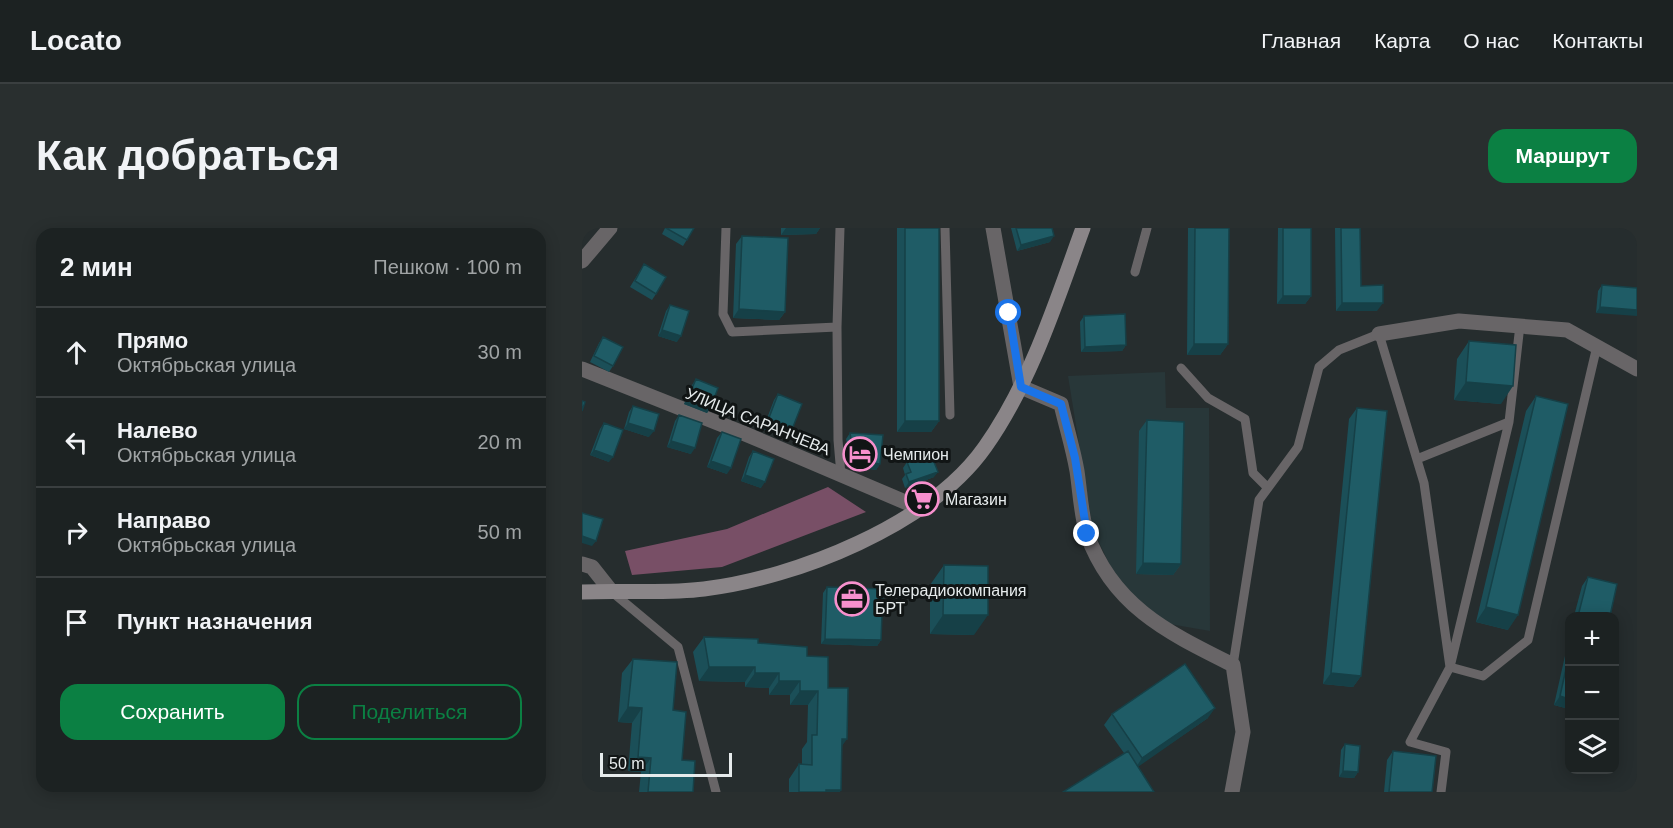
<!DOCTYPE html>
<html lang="ru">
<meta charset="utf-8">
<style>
body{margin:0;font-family:Helvetica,sans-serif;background:#292f2f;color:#f1f3f6}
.controls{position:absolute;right:18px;bottom:18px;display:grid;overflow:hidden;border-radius:12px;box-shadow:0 3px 15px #0003}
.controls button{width:54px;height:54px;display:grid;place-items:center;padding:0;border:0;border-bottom:2px solid #3a3f40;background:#1c2222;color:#f1f3f6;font:30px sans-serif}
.scale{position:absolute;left:18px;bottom:15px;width:132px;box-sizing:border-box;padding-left:6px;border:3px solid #e6ebec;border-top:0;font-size:16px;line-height:21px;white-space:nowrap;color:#e6ebec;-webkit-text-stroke:4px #111515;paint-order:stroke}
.stop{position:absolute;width:18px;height:18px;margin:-14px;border:4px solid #1a73e8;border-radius:50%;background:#fff}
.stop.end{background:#1a73e8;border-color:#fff;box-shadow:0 2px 6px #0008}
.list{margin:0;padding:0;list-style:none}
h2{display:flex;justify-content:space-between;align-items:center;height:78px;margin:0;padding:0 24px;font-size:26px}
h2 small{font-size:20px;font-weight:400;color:#a0a4a5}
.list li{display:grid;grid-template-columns:39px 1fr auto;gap:18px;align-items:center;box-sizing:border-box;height:90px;padding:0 24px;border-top:2px solid #3a3f40}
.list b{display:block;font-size:22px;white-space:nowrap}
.list p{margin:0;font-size:20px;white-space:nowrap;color:#a0a4a5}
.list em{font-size:20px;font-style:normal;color:#a0a4a5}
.actions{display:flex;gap:12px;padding:18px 24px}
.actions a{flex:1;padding:14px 0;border:2px solid #0b8043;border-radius:18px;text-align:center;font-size:21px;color:#0b8043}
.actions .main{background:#0b8043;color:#fff}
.icon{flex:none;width:33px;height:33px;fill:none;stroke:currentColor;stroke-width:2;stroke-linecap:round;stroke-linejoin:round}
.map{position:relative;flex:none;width:1055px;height:564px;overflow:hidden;border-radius:18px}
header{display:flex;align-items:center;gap:36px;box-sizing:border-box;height:84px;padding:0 30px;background:#1c2222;border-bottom:2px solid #3a3f40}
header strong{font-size:28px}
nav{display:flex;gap:33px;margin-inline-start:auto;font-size:21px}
.intro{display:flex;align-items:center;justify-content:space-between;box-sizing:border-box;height:144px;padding:0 36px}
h1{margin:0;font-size:42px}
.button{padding:15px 27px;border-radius:18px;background:#0b8043;color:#fff;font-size:21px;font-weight:700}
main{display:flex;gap:36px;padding:0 36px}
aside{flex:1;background:#1c2222;border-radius:18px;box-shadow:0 3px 15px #0003}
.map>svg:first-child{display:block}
.built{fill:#283739}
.forest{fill:#784f66}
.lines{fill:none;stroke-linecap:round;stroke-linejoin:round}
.lane{stroke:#686567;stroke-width:9}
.street{stroke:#686567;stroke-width:15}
.secondary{stroke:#8a8588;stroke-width:15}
.wall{fill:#1b4f58}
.shaded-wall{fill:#164047}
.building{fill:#1f5c66;stroke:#164047;stroke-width:1.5}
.route{stroke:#1a73e8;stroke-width:8}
.labels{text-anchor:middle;stroke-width:6;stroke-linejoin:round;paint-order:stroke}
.street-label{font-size:16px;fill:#e6ebec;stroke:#111515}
.poi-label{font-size:16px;fill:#e6ebec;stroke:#111515;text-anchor:start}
</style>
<header>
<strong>Locato</strong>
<nav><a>Главная</a><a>Карта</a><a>О нас</a><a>Контакты</a></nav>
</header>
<div class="intro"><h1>Как добраться</h1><a class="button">Маршрут</a></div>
<main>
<aside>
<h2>2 мин<small>Пешком · 100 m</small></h2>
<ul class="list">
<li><svg class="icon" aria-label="ahead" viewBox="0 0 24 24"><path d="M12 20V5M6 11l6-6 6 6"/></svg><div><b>Прямо</b><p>Октябрьская улица</p></div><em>30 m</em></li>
<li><svg class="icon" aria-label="left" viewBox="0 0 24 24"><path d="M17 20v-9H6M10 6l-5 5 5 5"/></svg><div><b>Налево</b><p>Октябрьская улица</p></div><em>20 m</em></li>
<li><svg class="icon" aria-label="right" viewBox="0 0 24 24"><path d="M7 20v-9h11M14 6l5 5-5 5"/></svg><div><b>Направо</b><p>Октябрьская улица</p></div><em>50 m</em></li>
<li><svg class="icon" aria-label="arrive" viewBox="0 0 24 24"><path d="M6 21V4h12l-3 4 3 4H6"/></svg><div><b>Пункт назначения</b></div></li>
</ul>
<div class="actions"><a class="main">Сохранить</a><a>Поделиться</a></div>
</aside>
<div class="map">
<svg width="1055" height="564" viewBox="0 0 1055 564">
<rect width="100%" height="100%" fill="#262d2e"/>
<path class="built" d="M583,144L584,180H627L628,403L582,395L537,356L511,302L486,148Z"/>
<path class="forest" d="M246,259L284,284L140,339L50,347L43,323L145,301Z"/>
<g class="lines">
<path class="lane" d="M144,0L141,86L150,104L255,99L256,212L259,247
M363,0L368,187
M553,44L565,0
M255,99L258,0
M599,140L626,170L663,191L671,245L686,260
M927,194L868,439L901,448L946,412L1015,118
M835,231L927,194L938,97
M30,364L96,419L134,564
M651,437L677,272L716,219L737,139L757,122L797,106L842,255L868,439L828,514L864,524L859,564"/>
<path class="street" d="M411,0L439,159L479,176C484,198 491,220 495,243C498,263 499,287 505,306C531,379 587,405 651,437L661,504L650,564
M0,33L28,0
M797,106L877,93L985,102L1055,141
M0,141L161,205L337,280
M0,336L10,339L29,363"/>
<path class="secondary" d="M0,364C40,362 83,366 122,361C214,350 348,297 403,219C449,154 474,74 501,0"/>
</g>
<path class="wall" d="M83,0H112L101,18L80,6Z
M199,0H238L234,6L199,7Z
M315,0H357V193L349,204H315Z
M429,0H470L468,14L435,23Z
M606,0H647L646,116L638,127H605Z
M696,0H701L729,68L723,76H695Z
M753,0H778L779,58L795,83H754Z
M160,8L203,84L197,92L151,90L154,16Z
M62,36L74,66L70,72L48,59Z
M1020,57L1055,60L1014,85L1016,63Z
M88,77L95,114L76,108L84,83Z
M502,88L544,117L540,123L499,124L498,94Z
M21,109L31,138L27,144L8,134L17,115Z
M887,113L919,176L872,172L875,131Z
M114,151L129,179L125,185L102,176L110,157Z
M196,166L205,210L181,201L192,172Z
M954,168L926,402L894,394L944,183Z
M51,178L67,209L42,201L47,184Z
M775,180L779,448L771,459L741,456L767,191Z
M97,187L109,226L85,219L93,193Z
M565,192L599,336L591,347L554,346L557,203Z
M22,195L27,234L8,227L18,201Z
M140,204L145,246L125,239L135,210Z
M268,205L298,236L294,242L273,239L267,228L264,211Z
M171,223L179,260L159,253L167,229Z
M338,233L352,249L323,260L320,251L323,247L321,240L325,234Z
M362,337L392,407L348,406V357Z
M1006,349L1028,388H992L1000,358Z
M245,359L299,412L295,418L239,416L241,365Z
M122,409L176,415L225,428L246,460L260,519L258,564H207V551L217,536H220V521L225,514L226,477H208V467H187V460L163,459V454L117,453L111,424Z
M987,410V481L972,477Z
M51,431L91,482L100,532L111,564H57L59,544L46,543L50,495L36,494L40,445Z
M530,486L626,490L556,538L542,525L522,497Z
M763,516L776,544L772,550L757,549L759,522Z
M811,523L850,564H802L805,532Z"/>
<path class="shaded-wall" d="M204,0H238L234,6L199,7Z
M472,8L468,14L435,23L439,17Z
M701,68H729L723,76H695Z
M760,75H801L795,83H754Z
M1018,79L1055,82V88L1014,85Z
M157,81L203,84L197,92L151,90Z
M80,102L99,108L95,114L76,108Z
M612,116H646L638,127H605Z
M544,117L540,123L499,124L503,119Z
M884,154L931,158L919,176L872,172Z
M106,170L129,179L125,185L102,176Z
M323,193H357L349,204H315Z
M46,195L72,203L67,209L42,201Z
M185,195L209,204L205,210L181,201Z
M89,213L113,220L109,226L85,219Z
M12,222L31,229L27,234L8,227Z
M129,233L149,240L145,246L125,239Z
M278,233L298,236L294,242L273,239Z
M356,244L352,249L323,260L327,254Z
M163,247L183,254L179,260L159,253Z
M0,308L14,313L10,318L0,315Z
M561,335L599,336L591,347L554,346Z
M904,379L936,387L926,402L894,394Z
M361,387H406L392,407L348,406Z
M243,411L299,412L295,418L239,416Z
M127,439H173L163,454L117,453Z
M173,445H197L187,460L163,459Z
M749,445L779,448L771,459L741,456Z
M197,453H218L208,467H187Z
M218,463H236L226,477H208Z
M978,468L987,471V481L972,477Z
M46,479L60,480L50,495L36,494Z
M633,480L626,490L553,541L560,530Z
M260,511H265L255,525Z
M56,529L69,530L59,544L46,543Z
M761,543L776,544L772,550L757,549Z
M244,562H259L258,564H243Z"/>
<path class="building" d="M84,0H112L105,12Z
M323,0H357V193H323Z
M434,0H470L472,8L439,17Z
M613,0H647L646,116H612Z
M701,0H729V68H701Z
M759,0H778L779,58L801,57V75H760Z
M160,8L206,10L203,84L157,81Z
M62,36L84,49L74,66L53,53Z
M1020,57L1055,60V82L1018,79Z
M88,77L107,83L99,108L80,102Z
M543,86L544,117L503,119L502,88Z
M21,109L41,119L31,138L12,128Z
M887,113L934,117L931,158L884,154Z
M114,151L136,160L129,179L106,170Z
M196,166L220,176L209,204L185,195Z
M954,168L986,176L936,387L904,379Z
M0,173L3,174L0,183Z
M51,178L77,186L72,203L46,195Z
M775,180L805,183L779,448L749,445Z
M97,187L120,195L113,220L89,213Z
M565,192L602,194L599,336L561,335Z
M22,195L41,202L31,229L12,222Z
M140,204L159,211L149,240L129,233Z
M268,205L301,207L298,236L278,233L271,223Z
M171,223L192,231L183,254L163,247Z
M350,229L356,244L327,254L324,246L329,244L325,234L337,230L338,233Z
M0,285L21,291L14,313L0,308Z
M362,337L406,338V387H361Z
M1006,349L1035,356L1028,388H996Z
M245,359L301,361L299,412L243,411Z
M122,409L176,411V415L225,419V428L246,429V460H266L265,511H260L259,562H244V564H217V536L230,537V507H235L236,463H218V453H197V445H173V439H127Z
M987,427V471L978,468Z
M51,431L95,434L91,482L104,484L100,532L113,533L111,564H66L69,530L56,529L60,480L46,479Z
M603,436L633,480L560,530L530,486Z
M763,516L778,518L776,544L761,543Z
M546,523L572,564H481Z
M811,523L854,528L850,564H807Z"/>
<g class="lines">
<path class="route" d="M427,85L439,159L479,176L493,230L505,306"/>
</g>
<defs>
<symbol id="hotel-ring" viewBox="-11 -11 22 22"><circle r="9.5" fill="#111515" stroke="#f790cd" stroke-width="1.5"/><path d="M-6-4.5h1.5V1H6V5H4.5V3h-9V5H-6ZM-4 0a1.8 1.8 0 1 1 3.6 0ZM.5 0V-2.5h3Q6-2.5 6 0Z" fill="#f790cd"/></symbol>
<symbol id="supermarket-ring" viewBox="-11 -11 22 22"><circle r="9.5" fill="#111515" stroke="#f790cd" stroke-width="1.5"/><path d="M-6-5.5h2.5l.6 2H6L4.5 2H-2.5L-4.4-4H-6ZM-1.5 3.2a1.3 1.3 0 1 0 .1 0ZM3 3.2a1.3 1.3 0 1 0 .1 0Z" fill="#f790cd"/></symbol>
<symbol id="office-ring" viewBox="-11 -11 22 22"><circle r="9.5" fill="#111515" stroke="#f790cd" stroke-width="1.5"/><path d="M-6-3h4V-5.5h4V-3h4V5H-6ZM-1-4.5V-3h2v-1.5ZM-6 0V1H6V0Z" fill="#f790cd"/></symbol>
</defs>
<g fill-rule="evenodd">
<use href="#hotel-ring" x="259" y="207" width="38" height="38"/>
<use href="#supermarket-ring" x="321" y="252" width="38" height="38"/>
<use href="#office-ring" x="251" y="352" width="38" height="38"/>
</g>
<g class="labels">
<g class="street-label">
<text transform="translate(176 193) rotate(22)" y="6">УЛИЦА САРАНЧЕВА</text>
</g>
<g class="poi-label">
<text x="301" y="232">Чемпион</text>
<text x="363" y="277">Магазин</text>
<text x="293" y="368">Телерадиокомпания<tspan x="293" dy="18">БРТ</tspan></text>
</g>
</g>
</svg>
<div class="controls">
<button>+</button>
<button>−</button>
<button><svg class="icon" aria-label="layers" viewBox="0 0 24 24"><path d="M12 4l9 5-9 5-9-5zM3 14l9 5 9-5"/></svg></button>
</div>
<div class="scale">50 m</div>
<div class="stop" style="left:427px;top:85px"></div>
<div class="stop end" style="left:505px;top:306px"></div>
</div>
</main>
